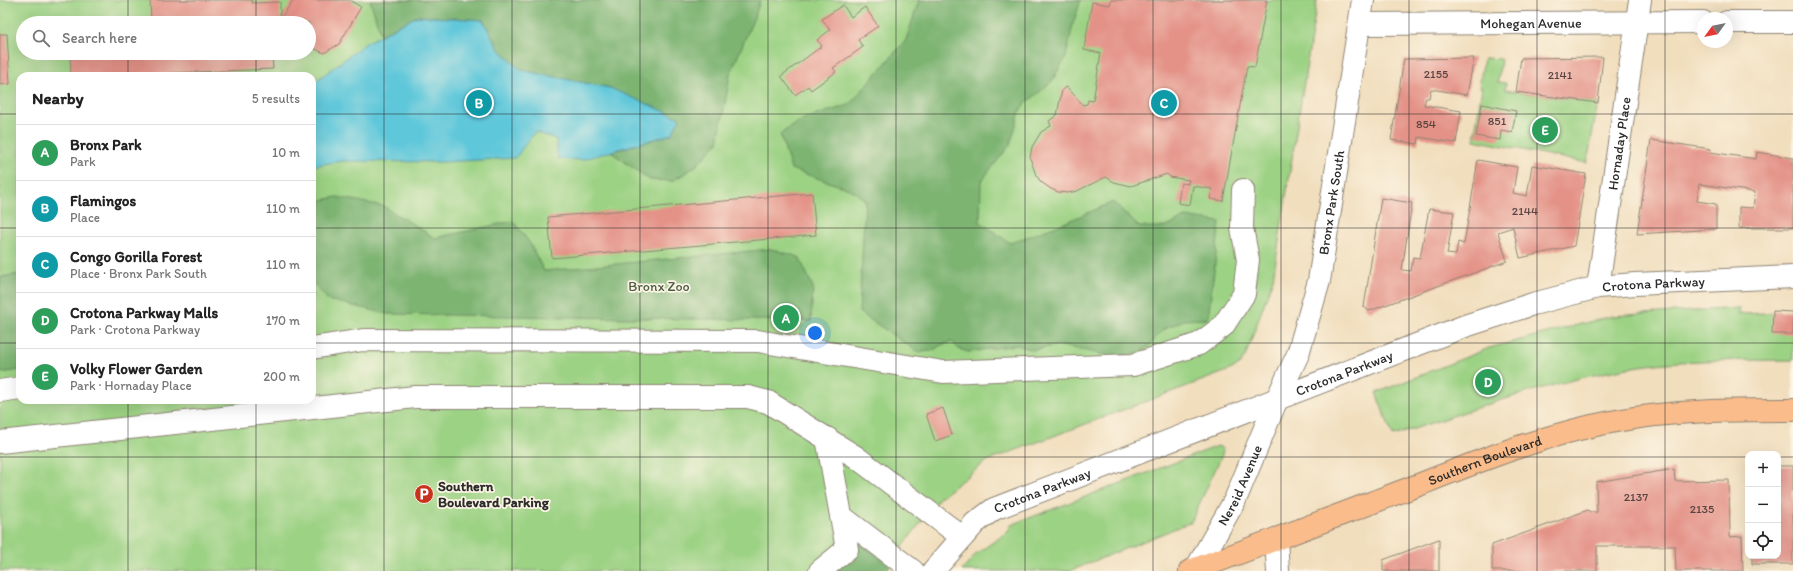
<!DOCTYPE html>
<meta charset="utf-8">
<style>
body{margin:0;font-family:Itim,sans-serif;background:#f2f2f2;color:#222}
.controls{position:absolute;right:12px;bottom:12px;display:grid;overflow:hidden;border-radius:8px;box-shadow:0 4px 16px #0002}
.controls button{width:36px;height:36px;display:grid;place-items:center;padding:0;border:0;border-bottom:1px solid #e0e0e0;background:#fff;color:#222;font:20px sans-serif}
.compass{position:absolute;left:1697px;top:12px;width:36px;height:36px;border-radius:50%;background:#fff;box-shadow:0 4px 16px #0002;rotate:237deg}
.you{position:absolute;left:815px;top:333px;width:14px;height:14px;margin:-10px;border:3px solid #fff;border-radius:50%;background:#1a73e8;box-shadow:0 0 0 6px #1a73e833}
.badge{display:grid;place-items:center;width:26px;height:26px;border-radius:50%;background:#db2777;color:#fff;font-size:13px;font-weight:700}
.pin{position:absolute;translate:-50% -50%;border:2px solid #fff;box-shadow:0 1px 4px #0006}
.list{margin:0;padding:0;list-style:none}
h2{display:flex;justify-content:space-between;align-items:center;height:52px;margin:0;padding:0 16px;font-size:17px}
h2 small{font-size:13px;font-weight:400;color:#767676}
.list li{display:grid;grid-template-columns:26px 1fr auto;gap:12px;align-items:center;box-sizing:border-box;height:56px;padding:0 16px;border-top:1px solid #e0e0e0}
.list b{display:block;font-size:15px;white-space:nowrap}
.list p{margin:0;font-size:13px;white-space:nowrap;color:#767676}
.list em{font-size:13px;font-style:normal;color:#767676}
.icon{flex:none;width:22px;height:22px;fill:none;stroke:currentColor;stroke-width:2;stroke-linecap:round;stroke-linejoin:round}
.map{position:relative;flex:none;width:1793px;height:571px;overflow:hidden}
.search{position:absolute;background:#fff;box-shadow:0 4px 16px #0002;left:16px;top:16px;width:300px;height:44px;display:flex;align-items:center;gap:10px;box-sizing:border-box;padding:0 14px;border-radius:22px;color:#767676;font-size:15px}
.panel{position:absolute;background:#fff;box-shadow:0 4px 16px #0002;left:16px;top:72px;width:300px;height:332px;border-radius:12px}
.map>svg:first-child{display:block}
.green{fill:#9cd284;stroke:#647e58;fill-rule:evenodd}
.forest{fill:#7db472;stroke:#54704e}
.water{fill:#5ec7da;stroke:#447982}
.building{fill:#e49287}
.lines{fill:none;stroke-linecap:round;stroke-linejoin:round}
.minor-casing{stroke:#8e8474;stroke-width:24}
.major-casing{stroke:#8e8474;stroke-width:24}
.minor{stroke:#fff;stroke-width:22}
.major{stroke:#fabc8b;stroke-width:22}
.grid{fill:none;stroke:#2b2b2b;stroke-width:1;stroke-opacity:0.55}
.labels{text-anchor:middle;stroke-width:3.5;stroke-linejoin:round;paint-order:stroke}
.number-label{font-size:12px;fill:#594542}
.street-label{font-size:14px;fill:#2b2b2b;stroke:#fcf5e5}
.park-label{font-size:14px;fill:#4d5d46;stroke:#fcf5e5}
.poi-label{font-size:14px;font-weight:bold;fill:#2b2b2b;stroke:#fcf5e5;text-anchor:start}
</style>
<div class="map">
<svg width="1793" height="571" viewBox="0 0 1793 571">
<rect width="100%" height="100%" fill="#fcf5e5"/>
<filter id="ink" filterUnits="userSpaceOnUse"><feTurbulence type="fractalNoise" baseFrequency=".025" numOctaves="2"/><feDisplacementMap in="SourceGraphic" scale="8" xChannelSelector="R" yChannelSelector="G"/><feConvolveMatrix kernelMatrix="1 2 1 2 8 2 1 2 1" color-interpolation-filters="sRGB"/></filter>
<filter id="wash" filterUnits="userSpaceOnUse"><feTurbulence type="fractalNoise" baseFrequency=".012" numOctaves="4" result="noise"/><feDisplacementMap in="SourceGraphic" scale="16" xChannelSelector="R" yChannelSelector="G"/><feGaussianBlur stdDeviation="0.9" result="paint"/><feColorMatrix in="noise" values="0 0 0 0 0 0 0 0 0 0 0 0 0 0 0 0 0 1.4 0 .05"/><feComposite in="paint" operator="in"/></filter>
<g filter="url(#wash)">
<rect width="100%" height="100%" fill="#f1debd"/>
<path class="green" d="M0,0H1317L1273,279L1245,357L1239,365L1230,370L987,461L939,498L900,550L887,571H0ZM23,23H309V53H23ZM20,76H312V400H20Z
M1484,58L1501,59L1498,82L1506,83L1505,90L1598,103L1587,163L1474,140L1482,87H1479Z
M1739,308V314L1793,312V360C1735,361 1675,358 1617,370C1541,385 1467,411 1393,436L1376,393L1489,348L1612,316Z
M1218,446L1223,449L1222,455L1191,522L1070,571H962L977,553L1008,532L1011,525Z"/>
<path class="forest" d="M370,0H760L757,10L730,75L718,142L697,165L673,181L650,180L611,152L672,134L610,88L521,70L498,48L483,20L417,16L381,35Z
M919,0H1081L1073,24L1066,57L1052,81L1021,108L1010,145L981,181L980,222L1010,243L1057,226L1113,202L1139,227H1167L1185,217L1220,222L1208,319L1184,320L1164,329L1147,348L1139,353L1121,356L1101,354L1058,345L1034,350L1017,345L968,352L959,349L952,342L941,345L932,351L918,352L859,312L865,200L852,190L791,169L780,134L803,119L849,105L906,40Z
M337,197L383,206L435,238L513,221L529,242L544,271L771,249L799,257L813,287L811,321L388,314L328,300L312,281V202Z
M20,274V370L0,373V277Z
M861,544L890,566L887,571H834Z"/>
<path class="water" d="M417,16L483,20L498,48L521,70L610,88L680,118L672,134L581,160L558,159L556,139L535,132L515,158L443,162L342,161L312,166V84L366,43Z"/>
<g id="blocks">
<path class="building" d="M150,0H252V3L280,2V20L293,0H349L361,7L339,44L324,53L309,46V23H151Z
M1111,0H1267L1255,67L1247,66L1223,201L1210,199L1212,189L1193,186L1190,205L1178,203L1181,183L1188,184L1189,180L1170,177L1167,174L1131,186L1114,182L1106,177L1077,191L1068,193L1058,192L1051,189L1041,182L1036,175L1030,158L1032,147L1041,132L1051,126L1049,121L1057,115L1062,90L1067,87L1083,105L1087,104L1088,100L1093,101L1101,53L1084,50L1092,2L1110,5Z
M843,5L851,17L865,7L878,26L858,40L863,47L833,68L836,72L811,90L808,86L795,95L781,76L822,46L817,40L830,30L822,19Z
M0,34H7L10,84L0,85Z
M70,53H272L273,69L171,73V76H71Z
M1603,57L1598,103L1516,92L1521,58Z
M1474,58L1467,95L1431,89L1429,98H1426L1424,105L1461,111L1456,143L1419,137L1418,144L1391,140L1404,59Z
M1482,104L1516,111L1512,132L1501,130L1500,140L1476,136Z
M1651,140L1711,149L1710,152L1756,159L1757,152L1793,158V228H1739V207L1753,208L1755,192L1699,184L1697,201L1716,204V229L1637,234Z
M1478,160L1517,167L1513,193L1527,196L1532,165L1586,174L1574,246L1520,258L1513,227L1498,232L1507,261L1369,311L1364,307L1381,198L1412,203L1402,270L1411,271L1413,257L1420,258L1429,209L1454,212L1447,254L1456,255L1458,242L1464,244Z
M812,193L816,235L552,258L548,217Z
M1773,311L1793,312V334H1772Z
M943,408L952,435L935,441L926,414Z
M1778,466H1793V564H1752V556H1778Z
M1674,469L1675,481L1729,480L1730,537L1742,536L1743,571H1676L1675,546H1597V571H1492V545L1588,510L1590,512H1597L1596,482Z
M1439,539V571H1383V560Z"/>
</g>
</g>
<g filter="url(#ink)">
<use href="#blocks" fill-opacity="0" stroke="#8e8474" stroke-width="1"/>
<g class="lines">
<defs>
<g id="minor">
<path d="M1727,22H1793"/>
<path id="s1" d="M1360,24L1703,22"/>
<path id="s2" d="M1598,287L1640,0"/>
<path d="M312,348L363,340L758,341L943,372L1133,365L1199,344L1223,326L1244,294L1248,260L1242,228L1243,190"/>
<path d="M0,391L20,388"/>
<path d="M0,442L415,397H748L768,402L856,457L962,537"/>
<path d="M841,516L913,571"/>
<path d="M1276,539L1278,571"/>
<path d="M820,571L847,549L827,438"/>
<path id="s3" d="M933,571L975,523L994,509L1465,326L1533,304L1598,287L1635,284L1793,277"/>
<path id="s4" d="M1195,571L1235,500L1277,399L1298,354L1319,281L1363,0"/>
</g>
<g id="major">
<path id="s5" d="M1190,571C1267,543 1344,513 1421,484C1484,459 1549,433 1616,421C1675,410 1734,410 1793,410"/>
</g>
</defs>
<use href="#minor" class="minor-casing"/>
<use href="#major" class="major-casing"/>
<use href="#minor" class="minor"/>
<use href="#major" class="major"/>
</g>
</g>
<path class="grid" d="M128,0V23M256,0V23M384,0V571M512,0V571M640,0V571M768,0V571M896,0V571M1025,0V571M1153,0V571M1281,0V571M1409,0V571M1537,0V571M1665,0V571M128,53V76M256,53V76M0,114H20M312,114H1793M0,228H20M312,228H1793M0,343H20M312,343H1793M128,400V571M256,400V571M0,457H1748M1778,457H1793"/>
<defs>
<symbol id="parking-disc" viewBox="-11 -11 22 22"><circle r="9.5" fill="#c8321e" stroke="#fcf5e5"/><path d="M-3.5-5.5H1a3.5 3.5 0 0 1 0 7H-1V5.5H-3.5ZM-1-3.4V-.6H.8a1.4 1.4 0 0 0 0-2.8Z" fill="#fff"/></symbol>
</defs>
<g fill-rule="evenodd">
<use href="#parking-disc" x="413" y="483" width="22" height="22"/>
</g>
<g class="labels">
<g class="number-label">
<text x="1436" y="78">2155</text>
<text x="1560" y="79">2141</text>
<text x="1497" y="125">851</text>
<text x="1426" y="128">854</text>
<text x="1525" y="215">2144</text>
<text x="1636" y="501">2137</text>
<text x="1702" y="513">2135</text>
</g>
<g class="street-label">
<text dy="5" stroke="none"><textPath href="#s1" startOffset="171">Mohegan Avenue</textPath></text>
<text dy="5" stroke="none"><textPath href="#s2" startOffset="145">Hornaday Place</textPath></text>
<text dy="5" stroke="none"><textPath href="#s4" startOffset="396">Bronx Park South</textPath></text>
<text dy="5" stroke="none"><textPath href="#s3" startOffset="787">Crotona Parkway</textPath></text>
<text dy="5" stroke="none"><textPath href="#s3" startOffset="463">Crotona Parkway</textPath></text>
<text dy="5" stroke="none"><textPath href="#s5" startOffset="315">Southern Boulevard</textPath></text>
<text dy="5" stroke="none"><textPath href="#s4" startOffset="97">Nereid Avenue</textPath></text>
<text dy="5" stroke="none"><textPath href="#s3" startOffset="139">Crotona Parkway</textPath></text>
</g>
<g class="park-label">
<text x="659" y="291">Bronx Zoo</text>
</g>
<g class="poi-label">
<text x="438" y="491">Southern<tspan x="438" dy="16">Boulevard Parking</tspan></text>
</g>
</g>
</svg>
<div class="controls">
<button>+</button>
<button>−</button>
<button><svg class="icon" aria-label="locate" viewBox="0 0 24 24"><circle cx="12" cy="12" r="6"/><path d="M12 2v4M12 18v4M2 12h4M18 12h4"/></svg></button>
</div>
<svg class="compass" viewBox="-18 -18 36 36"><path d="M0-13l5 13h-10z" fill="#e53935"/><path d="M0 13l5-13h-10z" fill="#767676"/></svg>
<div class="you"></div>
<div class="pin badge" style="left:786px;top:318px;background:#2e9e5b">A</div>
<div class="pin badge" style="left:479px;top:103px;background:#0f9aa8">B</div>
<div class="pin badge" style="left:1164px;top:103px;background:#0f9aa8">C</div>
<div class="pin badge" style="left:1488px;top:382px;background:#2e9e5b">D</div>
<div class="pin badge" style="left:1545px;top:130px;background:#2e9e5b">E</div>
<div class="search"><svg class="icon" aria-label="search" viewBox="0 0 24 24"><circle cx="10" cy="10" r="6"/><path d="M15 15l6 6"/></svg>Search here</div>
<section class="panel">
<h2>Nearby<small>5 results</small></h2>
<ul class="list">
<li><span class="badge" style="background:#2e9e5b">A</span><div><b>Bronx Park</b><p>Park</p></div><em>10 m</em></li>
<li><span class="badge" style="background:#0f9aa8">B</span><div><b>Flamingos</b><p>Place</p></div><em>110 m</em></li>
<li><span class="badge" style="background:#0f9aa8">C</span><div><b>Congo Gorilla Forest</b><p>Place · Bronx Park South</p></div><em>110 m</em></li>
<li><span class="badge" style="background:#2e9e5b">D</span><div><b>Crotona Parkway Malls</b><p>Park · Crotona Parkway</p></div><em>170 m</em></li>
<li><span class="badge" style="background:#2e9e5b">E</span><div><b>Volky Flower Garden</b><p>Park · Hornaday Place</p></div><em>200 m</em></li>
</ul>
</section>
</div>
